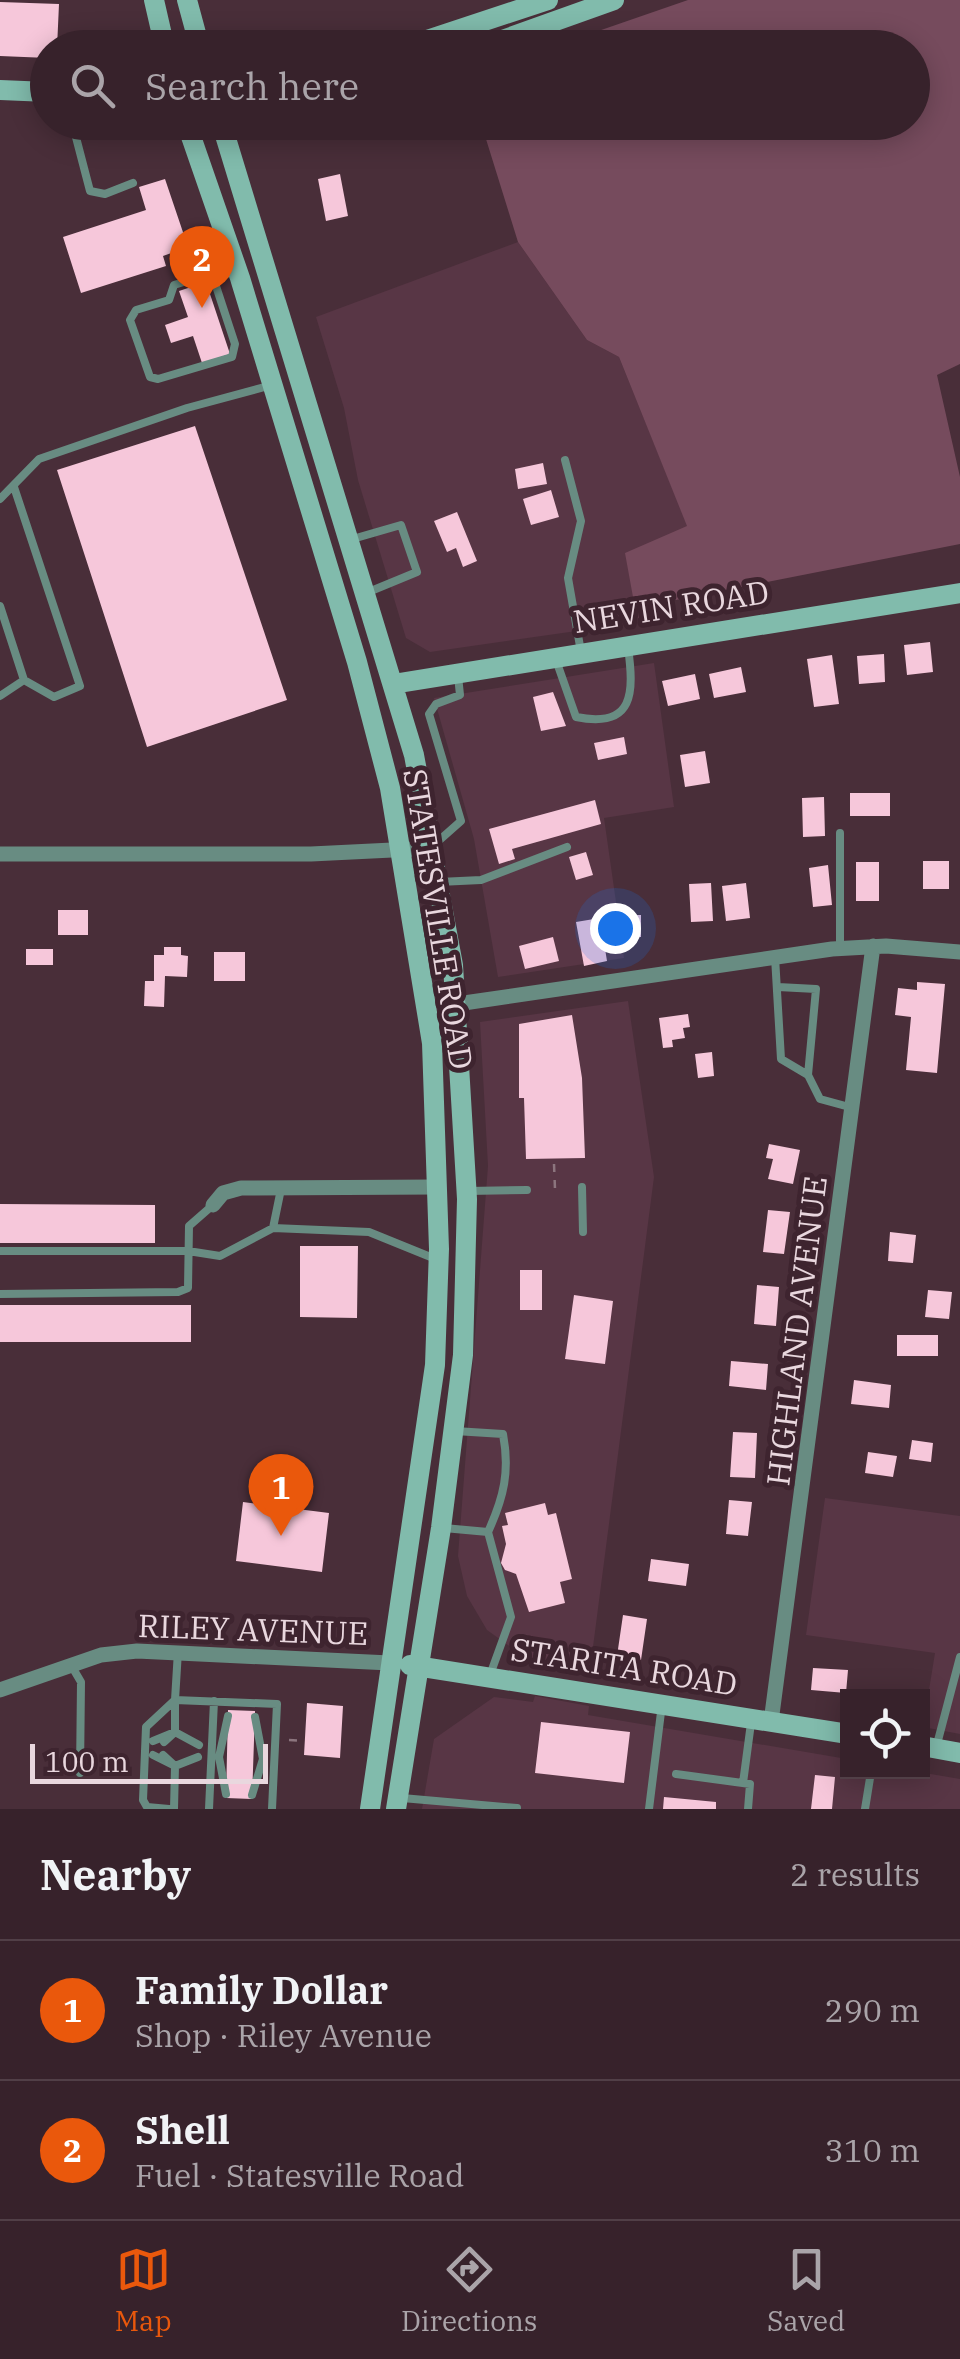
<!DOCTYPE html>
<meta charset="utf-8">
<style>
body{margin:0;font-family:"IBM Plex Serif",serif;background:#422f37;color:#f1f3f6}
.controls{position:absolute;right:30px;bottom:30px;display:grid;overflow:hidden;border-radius:0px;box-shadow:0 5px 25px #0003}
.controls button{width:90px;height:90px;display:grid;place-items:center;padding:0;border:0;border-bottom:2px solid #513f47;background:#37222b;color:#f1f3f6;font:50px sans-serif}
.scale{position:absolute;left:30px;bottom:25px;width:238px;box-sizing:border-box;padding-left:10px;border:5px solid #e9d7de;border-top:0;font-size:28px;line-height:35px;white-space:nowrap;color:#e9d7de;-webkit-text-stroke:8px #3e242f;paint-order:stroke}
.you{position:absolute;left:615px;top:928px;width:35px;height:35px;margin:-25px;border:8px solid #fff;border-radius:50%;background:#1a73e8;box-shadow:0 0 0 15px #1a73e833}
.badge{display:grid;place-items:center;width:65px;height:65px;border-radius:50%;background:#ea580c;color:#fff;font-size:32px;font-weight:700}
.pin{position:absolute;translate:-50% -82px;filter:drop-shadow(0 2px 5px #0008)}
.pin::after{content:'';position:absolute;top:52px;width:35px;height:30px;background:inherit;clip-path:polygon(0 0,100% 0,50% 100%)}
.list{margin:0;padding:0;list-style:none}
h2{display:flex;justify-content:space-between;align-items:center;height:130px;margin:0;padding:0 40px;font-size:42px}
h2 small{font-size:32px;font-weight:400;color:#aaa4a9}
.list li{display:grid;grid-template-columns:65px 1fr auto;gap:30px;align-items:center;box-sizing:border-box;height:140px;padding:0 40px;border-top:2px solid #513f47}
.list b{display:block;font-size:38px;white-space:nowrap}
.list p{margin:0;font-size:32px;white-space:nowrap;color:#aaa4a9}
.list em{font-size:32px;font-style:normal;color:#aaa4a9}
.icon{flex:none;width:55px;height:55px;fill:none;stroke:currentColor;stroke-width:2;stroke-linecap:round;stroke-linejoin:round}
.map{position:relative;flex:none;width:960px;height:1809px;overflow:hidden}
.search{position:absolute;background:#37222b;box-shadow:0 5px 25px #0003;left:30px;right:30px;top:30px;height:110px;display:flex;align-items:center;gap:25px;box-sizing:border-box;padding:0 35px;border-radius:55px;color:#aaa4a9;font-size:38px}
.sheet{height:410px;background:#37222b}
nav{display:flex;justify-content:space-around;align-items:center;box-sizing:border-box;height:140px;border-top:2px solid #513f47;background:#37222b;font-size:28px;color:#aaa4a9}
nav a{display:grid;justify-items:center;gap:5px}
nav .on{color:#ea580c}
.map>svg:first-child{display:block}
.built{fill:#583645}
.green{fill:#764b5d}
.building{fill:#f6c7da}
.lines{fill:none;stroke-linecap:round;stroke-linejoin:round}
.path{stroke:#8c757e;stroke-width:2.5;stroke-dasharray:8 8;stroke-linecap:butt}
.lane{stroke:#688c82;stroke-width:8}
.street{stroke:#688c82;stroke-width:15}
.secondary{stroke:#81bbac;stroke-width:20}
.labels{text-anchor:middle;stroke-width:10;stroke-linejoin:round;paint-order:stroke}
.street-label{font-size:32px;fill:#e9d7de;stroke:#3e242f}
</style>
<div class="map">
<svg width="960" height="1809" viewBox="0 0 960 1809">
<rect width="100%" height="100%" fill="#492e39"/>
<path class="built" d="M518,242L587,340L619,357L688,527L640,622L430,652L406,638L358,480L344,408L316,317Z
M654,663L674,807L604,818L624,958L498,977L474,839L434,698Z
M628,1001L654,1177L590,1670L526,1658L487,1630L467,1596L458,1556L488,1166L480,1022Z
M825,1498L960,1516V1734L923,1727L935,1653L806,1635Z
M535,1696L589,1706L588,1715L847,1759L848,1772H919L960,1779V1809H422L434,1739L494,1697L533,1702Z"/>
<path class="green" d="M688,0H960V364L937,375L960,477V544L635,608L625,553L687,526L619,357L587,340L518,242L481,123L912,122V48L552,47Z"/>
<path class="building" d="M0,2L59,4L57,48H48V58L0,56Z
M340,174L348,216L326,221L318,179Z
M165,179L188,247L163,256L166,266L81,293L63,237L146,210L139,187Z
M206,282L230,354L202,363L193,336L171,343L165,325L188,317L179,291Z
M195,426L287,700L147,747L57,470Z
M543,463L547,484L518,489L515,469Z
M551,490L559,517L531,525L523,499Z
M457,512L477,561L463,567L456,548L447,552L434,521Z
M930,642L933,672L907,675L904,645Z
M884,654L885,682L859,684L857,656Z
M832,655L839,704L814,707L807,659Z
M741,667L746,692L714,698L709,674Z
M695,674L700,699L668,706L662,681Z
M553,692L566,726L541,731L533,697Z
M624,737L627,754L598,760L594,743Z
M705,751L710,783L685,787L680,755Z
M850,793H890V816H850Z
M824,797L825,836L803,837L802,798Z
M595,800L601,824L512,849L515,859L499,864L489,829Z
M586,852L593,875L576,880L569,857Z
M923,861H949V889H923Z
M856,862H879V901H856Z
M828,865L832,905L813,907L809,868Z
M711,883L713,921L691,922L689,884Z
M746,883L750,918L726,921L722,886Z
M58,910H88V935H58Z
M624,915H641V937H624Z
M600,918L607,961L584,966L576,922Z
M553,937L559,961L525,969L519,946Z
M164,947H181V955L188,956L187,977L165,976L164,1007L144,1006L145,981H154V955H164Z
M26,949H53V965H26Z
M214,952H245V981H214Z
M917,982L945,984L937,1073L906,1070L911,1017L895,1015L898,988L917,990Z
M688,1014L690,1027L683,1028L685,1038L672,1040L673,1047L663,1048L659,1018Z
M572,1015L582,1078L585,1158L526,1159L524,1098H519V1024Z
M712,1052L714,1076L698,1078L695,1054Z
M769,1144L800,1150L793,1184L768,1179L773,1159L766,1158Z
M0,1204L155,1205V1243H0Z
M768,1210L790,1212L784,1254L763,1252Z
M890,1232L916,1235L913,1263L888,1261Z
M300,1246H358L357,1318L300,1317Z
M520,1270H542V1310H520Z
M757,1285L779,1287L776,1326L754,1324Z
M928,1290L952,1292L949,1319L925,1317Z
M574,1295L613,1301L605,1364L565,1359Z
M0,1305H191V1342H0Z
M897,1335H938V1356H897Z
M731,1361L768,1364L766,1390L729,1386Z
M854,1380L891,1385L889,1408L851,1404Z
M733,1432L757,1433L755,1478L730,1477Z
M912,1440L933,1443L931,1462L909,1459Z
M868,1452L897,1456L893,1477L865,1473Z
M729,1500L752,1502L748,1536L726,1534Z
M243,1502L329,1513L322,1572L236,1561Z
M545,1503L548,1515L556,1513L572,1579L560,1582L565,1603L529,1612L516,1574L505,1570L501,1563L506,1544L502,1526L508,1525L505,1513Z
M651,1559L689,1564L686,1586L648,1581Z
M623,1615L647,1619L641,1660L617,1656Z
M813,1668L848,1670L846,1693L811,1690Z
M307,1703L343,1706L340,1758L304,1755Z
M228,1710L255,1711L252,1799L226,1798Z
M541,1722L630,1732L624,1783L535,1773Z
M815,1775L835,1777L832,1809H811Z
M664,1797L716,1802V1809H663Z"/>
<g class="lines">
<path class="path" d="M554,1164L555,1189
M289,1740L302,1741"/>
<path class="lane" d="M72,122L90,191L105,194L133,183
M214,280L203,276L174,285L169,300L136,310L130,320L150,377L158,379L232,357L235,344L214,280L233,271
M565,460L581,521L568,578L581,652
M0,499L39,459L187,408L272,385
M349,540L401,525L417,572L366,593
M0,606L24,680L54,697L80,686L14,487
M556,660L576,717C635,729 634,692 628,647
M0,696L24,680
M840,833V948
M435,844L461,821L429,714L436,704L460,695L458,676
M439,882L481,880L567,847
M775,957L781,1059L808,1075L820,1099L853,1108
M778,987L816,989L808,1075
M582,1187L583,1232
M467,1191L527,1190
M273,1228L369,1232L438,1260
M0,1251H188L220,1256L273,1228L281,1189
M0,1294L178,1292L188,1288L189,1226L213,1205
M455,1431L503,1434C510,1471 504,1497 488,1532
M444,1528L488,1532L511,1617L490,1675
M71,1665L81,1682L80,1773
M153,1741L175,1732L164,1742
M199,1745L175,1732V1700L277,1704L272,1809
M936,1748L960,1657
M153,1755L175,1766L163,1755
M676,1774L750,1784L748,1809
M743,1783L751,1723
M226,1794L219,1757L228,1716
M252,1795L263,1759L255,1717
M402,1798L517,1808
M169,1809L147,1807L143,1800L146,1727L175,1700L178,1651
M174,1809L175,1766L198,1757
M209,1809L214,1701
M649,1809L662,1704
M865,1809L871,1772"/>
<path class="street" d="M0,854H311L433,848
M457,1004L832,949L886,946L960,952
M213,1205L223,1193L241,1188L437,1187
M0,1690L101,1655L137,1651L390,1663
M771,1722L873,946"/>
<path class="secondary" d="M154,0L165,48
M187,0L200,48
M403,48L548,0
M480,48L614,0
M0,90L48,92
M186,122L240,278L357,662L390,788L432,1043L439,1249L435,1365L370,1809
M221,122L414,755L453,965L467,1199L463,1355L441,1528L396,1809
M393,684L960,593
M410,1665L848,1734
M922,1746L960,1753"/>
</g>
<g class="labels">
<g class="street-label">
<text transform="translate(671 607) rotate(-9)" y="11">NEVIN ROAD</text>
<text transform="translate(438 919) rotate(81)" y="11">STATESVILLE ROAD</text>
<text transform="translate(797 1331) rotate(-83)" y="11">HIGHLAND AVENUE</text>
<text transform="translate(253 1630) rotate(2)" y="11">RILEY AVENUE</text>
<text transform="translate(624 1667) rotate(9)" y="11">STARITA ROAD</text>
</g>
</g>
</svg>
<div class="controls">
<button><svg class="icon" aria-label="locate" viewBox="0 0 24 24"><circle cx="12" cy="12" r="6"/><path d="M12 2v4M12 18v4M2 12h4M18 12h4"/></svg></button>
</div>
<div class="scale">100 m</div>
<div class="you"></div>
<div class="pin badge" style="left:281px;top:1536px">1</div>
<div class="pin badge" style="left:202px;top:308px">2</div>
<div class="search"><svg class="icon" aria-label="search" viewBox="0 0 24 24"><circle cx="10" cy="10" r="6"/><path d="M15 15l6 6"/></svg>Search here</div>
</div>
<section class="sheet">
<h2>Nearby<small>2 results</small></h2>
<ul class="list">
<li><span class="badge">1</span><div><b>Family Dollar</b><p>Shop · Riley Avenue</p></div><em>290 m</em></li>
<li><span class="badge">2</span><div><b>Shell</b><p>Fuel · Statesville Road</p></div><em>310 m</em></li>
</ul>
</section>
<nav>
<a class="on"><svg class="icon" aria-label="map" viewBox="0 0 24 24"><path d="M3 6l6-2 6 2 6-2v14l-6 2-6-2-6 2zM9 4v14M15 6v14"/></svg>Map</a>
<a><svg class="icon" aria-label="directions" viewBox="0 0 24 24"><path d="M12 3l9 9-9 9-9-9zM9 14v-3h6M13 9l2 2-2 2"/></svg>Directions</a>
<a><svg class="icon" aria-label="saved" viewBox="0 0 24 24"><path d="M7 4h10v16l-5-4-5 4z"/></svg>Saved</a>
</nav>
